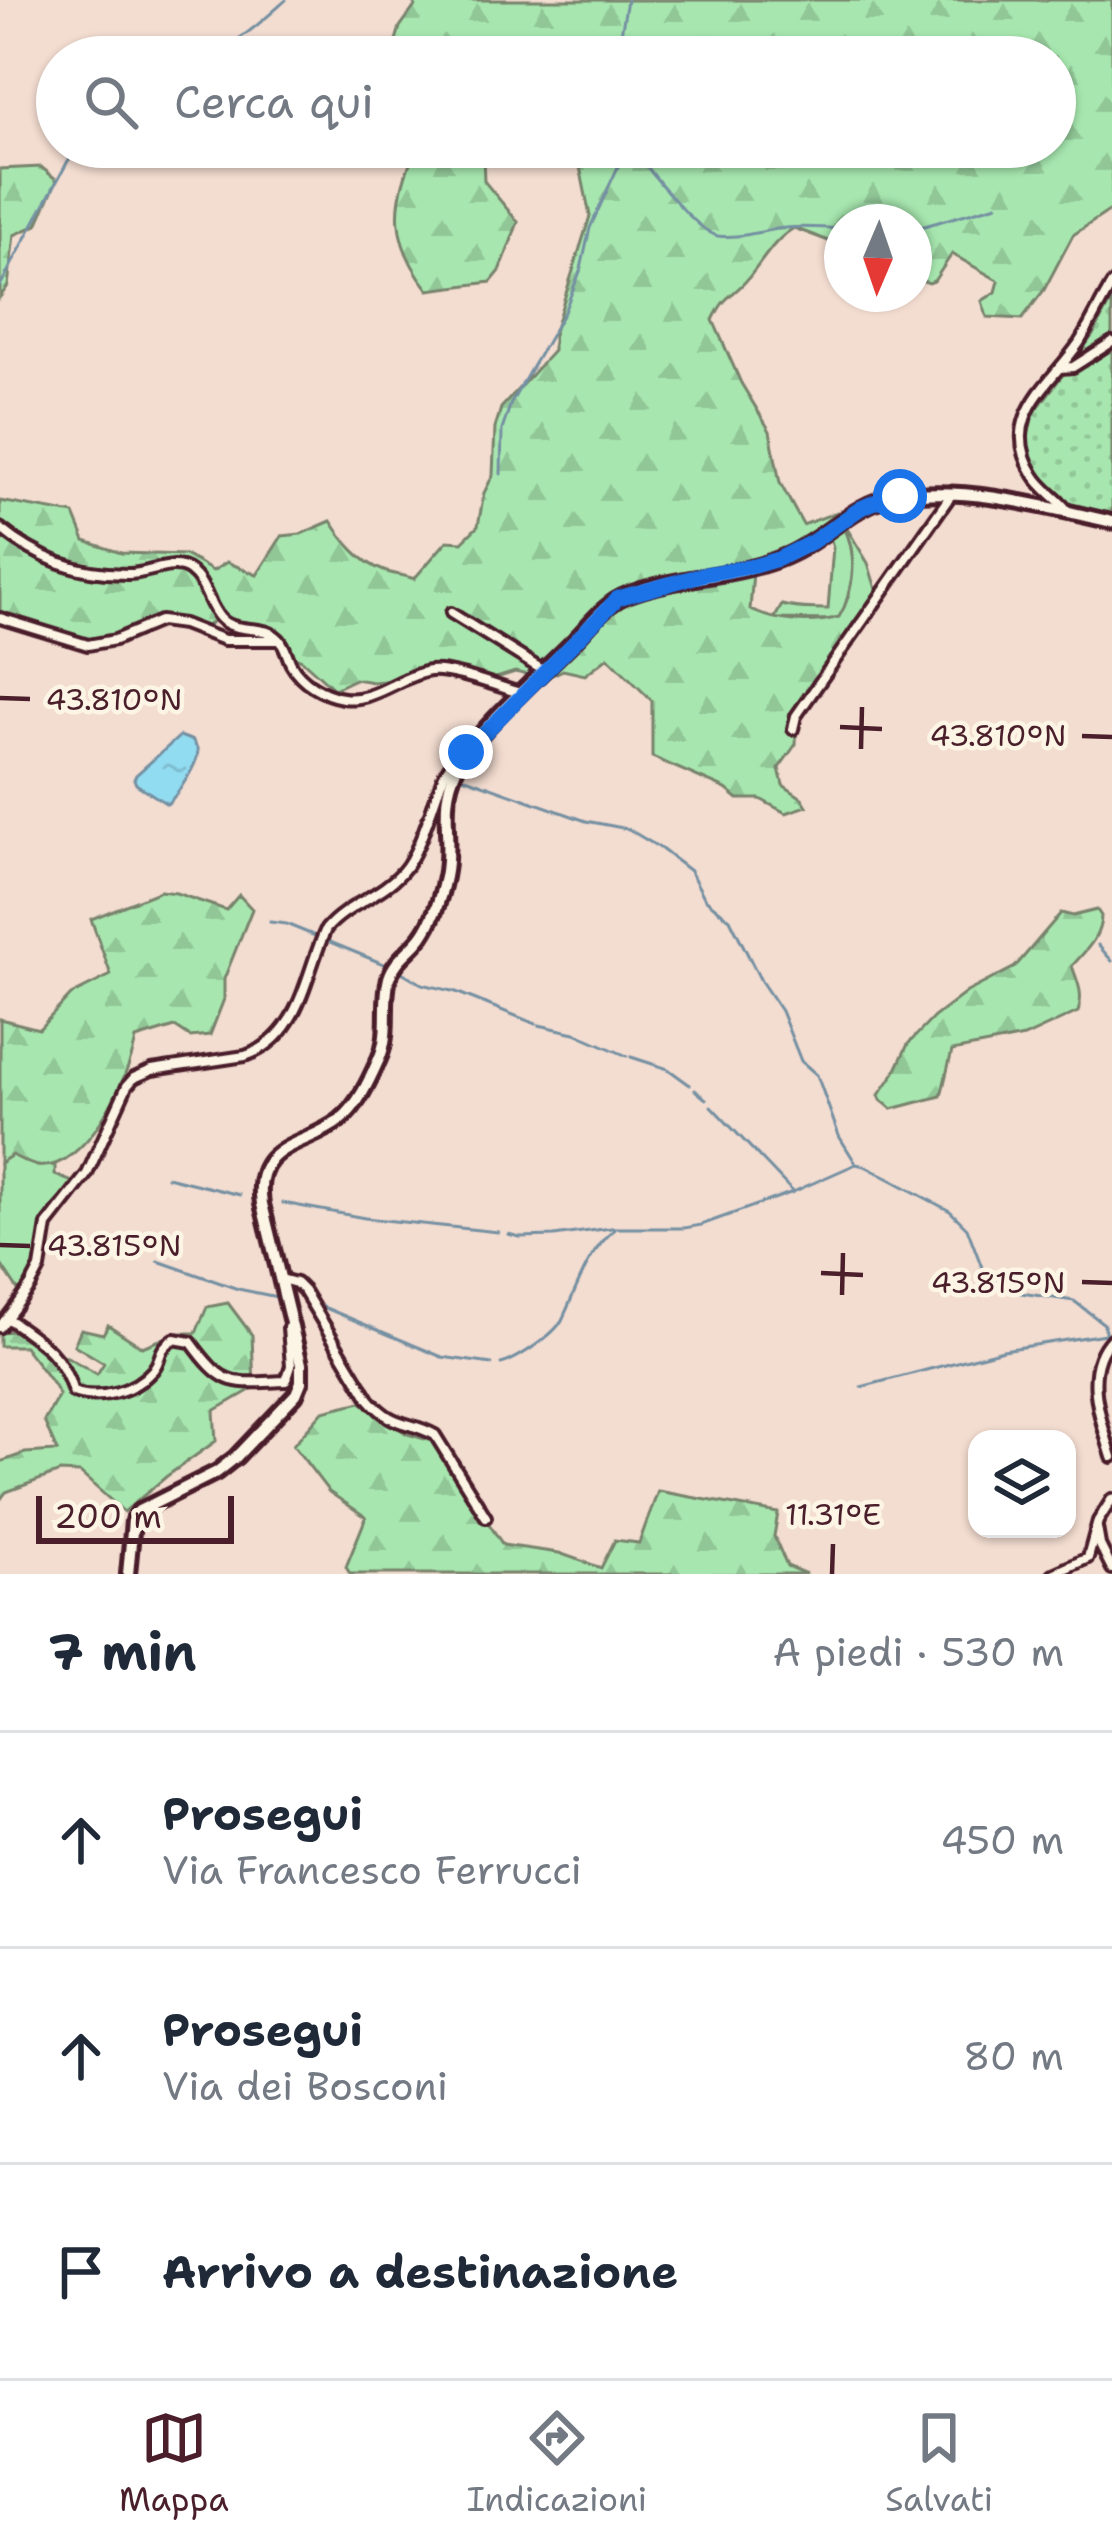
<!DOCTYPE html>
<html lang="it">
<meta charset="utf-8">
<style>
body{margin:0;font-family:"Shantell Sans",sans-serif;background:#f2f2f3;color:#1f2937}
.controls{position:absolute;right:36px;bottom:36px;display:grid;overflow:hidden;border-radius:24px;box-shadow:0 3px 9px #0004}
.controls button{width:108px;height:108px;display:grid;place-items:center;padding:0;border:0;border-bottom:3px solid #e0e1e3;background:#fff;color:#1f2937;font:60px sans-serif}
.compass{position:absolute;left:824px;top:204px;width:108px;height:108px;border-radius:50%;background:#fff;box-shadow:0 3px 9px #0004;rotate:182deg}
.scale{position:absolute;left:36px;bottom:30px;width:198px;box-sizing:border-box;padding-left:12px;border:6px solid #4a1f2b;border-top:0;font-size:33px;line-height:42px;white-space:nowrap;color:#4a1f2b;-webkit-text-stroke:9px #fcf5e5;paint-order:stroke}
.stop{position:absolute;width:36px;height:36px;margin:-27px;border:9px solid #1a73e8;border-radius:50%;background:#fff}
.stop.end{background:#1a73e8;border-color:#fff;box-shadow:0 3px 12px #0008}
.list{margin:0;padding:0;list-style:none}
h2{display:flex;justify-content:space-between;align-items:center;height:156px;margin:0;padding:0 48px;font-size:51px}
h2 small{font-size:39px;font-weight:400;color:#747a83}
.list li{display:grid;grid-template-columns:78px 1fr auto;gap:36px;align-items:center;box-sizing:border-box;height:216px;padding:0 48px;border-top:3px solid #e0e1e3}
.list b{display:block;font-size:45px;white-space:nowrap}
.list p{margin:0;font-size:39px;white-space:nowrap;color:#747a83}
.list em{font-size:39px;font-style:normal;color:#747a83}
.icon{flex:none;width:66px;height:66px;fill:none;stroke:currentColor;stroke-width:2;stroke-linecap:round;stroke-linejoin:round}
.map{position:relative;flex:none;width:1112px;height:1574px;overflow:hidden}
.search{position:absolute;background:#fff;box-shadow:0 3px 9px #0004;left:36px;right:36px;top:36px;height:132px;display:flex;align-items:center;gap:30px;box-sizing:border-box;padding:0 42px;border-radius:66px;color:#747a83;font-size:45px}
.sheet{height:804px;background:#fff}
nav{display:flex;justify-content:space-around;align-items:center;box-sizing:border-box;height:168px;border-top:3px solid #e0e1e3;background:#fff;font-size:33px;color:#747a83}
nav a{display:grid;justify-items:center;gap:6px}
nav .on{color:#4a1f2b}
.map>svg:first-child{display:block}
.grass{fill:#a7e7af;stroke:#78836d;stroke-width:3}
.forest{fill:url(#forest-firs);stroke:#78836d;stroke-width:3;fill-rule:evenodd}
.park{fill:url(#park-dots);stroke:#78836d;stroke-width:3}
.water{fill:url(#water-ripples);stroke:#7590a2;stroke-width:3}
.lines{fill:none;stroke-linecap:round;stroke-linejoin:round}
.stream{stroke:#7590a2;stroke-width:3}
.minor-casing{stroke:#4a1f2b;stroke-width:16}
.major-casing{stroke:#4a1f2b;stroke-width:20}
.minor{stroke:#fcf5e5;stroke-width:8}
.major{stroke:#fcf5e5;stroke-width:10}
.route{stroke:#1a73e8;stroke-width:15}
.ticks{fill:none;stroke:#4a1f2b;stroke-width:4.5}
.ticks-label{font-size:30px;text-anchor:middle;fill:#4a1f2b;stroke:#fcf5e5;stroke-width:9;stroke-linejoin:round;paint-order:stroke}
</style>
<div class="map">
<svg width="1112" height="1574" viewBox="0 0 1112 1574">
<defs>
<pattern id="forest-firs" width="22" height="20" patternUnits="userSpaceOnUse" patternTransform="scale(3)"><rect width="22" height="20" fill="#a7e7af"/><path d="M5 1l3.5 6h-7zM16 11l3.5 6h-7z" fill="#91c697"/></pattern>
<pattern id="park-dots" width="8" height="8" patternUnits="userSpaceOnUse" patternTransform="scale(3)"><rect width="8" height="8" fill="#a7e7af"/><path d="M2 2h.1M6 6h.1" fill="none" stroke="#91c697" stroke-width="1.8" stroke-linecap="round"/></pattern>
<pattern id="water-ripples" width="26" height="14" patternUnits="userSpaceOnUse" patternTransform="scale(3)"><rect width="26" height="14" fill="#91dcf1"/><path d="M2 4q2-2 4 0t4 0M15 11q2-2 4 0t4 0" fill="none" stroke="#7fbccf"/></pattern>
</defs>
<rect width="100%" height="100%" fill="#f3dcd0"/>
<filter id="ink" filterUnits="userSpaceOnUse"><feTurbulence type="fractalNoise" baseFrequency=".00833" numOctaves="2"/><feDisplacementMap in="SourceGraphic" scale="24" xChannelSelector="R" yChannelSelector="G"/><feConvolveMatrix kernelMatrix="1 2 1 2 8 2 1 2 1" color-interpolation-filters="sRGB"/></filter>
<g filter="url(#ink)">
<path class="grass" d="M844,526C858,556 853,582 843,612L839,618L831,620L774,619L782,605C799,610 811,608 828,609L833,547L830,537Z
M12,1155L37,1166L55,1165V1175L75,1183L55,1203L41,1226L34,1270L20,1293L0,1263V1163Z"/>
<path class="forest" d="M413,0H1112V209L1073,235L1044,290L1022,319L987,317L982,301L996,292L999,281L952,254L934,281L929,283L914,278V222H842V246L794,228C772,241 762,263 745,282C728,300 725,295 713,320L741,383L770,431L780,483L803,525L837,512L868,563L880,602L860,636L797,722L796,744L779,768L783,785L802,798L807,806L786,813L760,799H738L726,789L652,757V701L608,657L585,675L563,670L544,679L515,672L493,679L439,669L408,674L394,680L373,682L355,679L334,689L302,660L295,657L293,660C288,652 283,640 277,634C265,622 238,628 221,614L205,628L179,620L160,618L111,638L85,641L0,614V501L74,514L85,541L121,553L185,555L213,571L227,562L257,575L282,536L301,534L331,521C344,541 360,562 384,571C394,575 403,574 414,579L447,541L462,542L478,526L484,493L493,475L495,428L501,408L553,351V335L590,216L576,147H1055V57H391L400,27L415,6ZM844,527C858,555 855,590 839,617C811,625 777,622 750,610L753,572L806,554Z
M417,147H492L483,156L484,181L518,222L500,271L491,282L429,290C390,242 391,202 417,147Z
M41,167L57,180L37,225L14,235L8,286L0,297V169Z
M160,891L176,893L226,910L239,895L252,909L224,979V999L210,1035L190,1037L175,1027L136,1039C129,1077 86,1172 38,1166C30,1165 20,1159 12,1155L0,1163V1019L39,1029L71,995L111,975L91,919Z
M1097,910L1101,916C1101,937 1086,950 1072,966C1078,982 1084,995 1078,1012L1024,1037L952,1051L941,1096L892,1109L881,1100L879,1095L895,1072L908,1044L934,1017L967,992L1015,967L1061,913L1073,916Z
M228,1303L252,1335L254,1388L214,1411L216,1441L167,1476L124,1512L80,1473L60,1472L6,1492L0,1500V1462L25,1453L57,1451L44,1421L59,1395C50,1377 36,1363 24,1346H0V1332L14,1331L33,1341L52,1355L67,1357L97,1374L104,1363L74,1345L81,1329L103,1334L108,1325L142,1347L178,1333H196L207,1307Z
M361,1402L407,1434L435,1442L503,1545L559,1553L601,1568L615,1540L639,1543L658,1491L778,1513L774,1536L787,1566L806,1574H350L346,1567L366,1517L329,1492L293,1445L323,1411Z"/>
<path class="park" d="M1112,298V519L1068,506L1038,477L1026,445L1033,414L1093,335Z"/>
<path class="water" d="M180,736L193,741C194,744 197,747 198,750C199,763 176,797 167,804L136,784L134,779L136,775Z"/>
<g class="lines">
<path class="stream" d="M198,57C232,50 260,23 286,0
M617,57L627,0
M632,147C646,166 696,232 718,236C738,239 764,230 785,228C803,226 823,228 842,229
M914,229L997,205
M0,286L68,161L79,147
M501,474L502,430L511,403L564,312L581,269L590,228L627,147
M460,776L586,821L628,829L660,848L690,871L705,899L730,919L761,981L781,1011L801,1061L817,1075L839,1136L855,1162
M270,922L286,924L391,967
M1098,945L1112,961
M400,971L422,984L456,992L536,1024
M539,1025L575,1033L627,1056
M631,1057L668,1069L690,1085
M695,1090L706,1099
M711,1106L793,1192
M167,1177L240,1195
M283,1203L365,1218L498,1232
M508,1234L520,1237L554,1236L611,1228H684L701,1225L793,1192L856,1164L865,1166L950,1211L967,1228L983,1270L1008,1291L1074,1301L1104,1324L1106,1338
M158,1261L238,1289L282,1298
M316,1304L442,1357L492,1364
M501,1364C517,1360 555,1334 562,1320C578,1287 586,1254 615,1229
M861,1387L1003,1350L1105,1334"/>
<defs>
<path id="minor" d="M1060,368L1073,367L1112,342
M1067,510C1057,497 1042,489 1034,475C998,418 1050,385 1079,343C1091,324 1100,303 1112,284
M0,528C38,559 77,574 127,574C148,575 172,558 190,571C206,583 207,603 220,618C235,635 264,623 279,639C285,645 287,656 291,664C301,682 323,695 343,698C374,703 401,675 430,671C449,668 500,687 520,693
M451,613L544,671
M0,618L88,645L115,640L160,621L183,624L224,640H279
M793,729L796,716L951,495
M281,1279L296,1283L304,1291L369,1399C393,1428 408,1420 435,1435L486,1517
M8,1319C40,1341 62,1354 73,1392C99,1401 134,1392 153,1370C164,1356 155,1352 174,1339L191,1342C225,1389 232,1383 286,1381L291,1366L288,1328
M0,1327L30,1287L40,1268L47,1225L87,1174L127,1086L134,1078L152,1070L245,1056C301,1037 304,976 326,929C346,905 381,896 402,872C420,853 433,801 444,775L452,762L460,756
M1112,1338C1081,1370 1101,1420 1112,1457
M1097,1528L1100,1545L1112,1569
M1053,1574L1088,1558L1098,1521L1112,1499"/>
<path id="major" d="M128,1574L133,1521L139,1511L217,1472L236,1457L296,1394L301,1382V1364L262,1204C252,1142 306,1147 340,1120C358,1106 370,1079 379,1059C391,1033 382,1004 389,978C395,959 411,951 422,936C434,919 441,896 445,877C453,839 438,807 456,769C460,761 465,753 471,746C501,709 539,676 573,642C589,626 605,603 627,595C678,575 736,578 786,556C825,540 853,502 897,496C969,486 1042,506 1112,522"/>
</defs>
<use href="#minor" class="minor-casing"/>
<use href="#major" class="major-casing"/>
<use href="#minor" class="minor"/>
<use href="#major" class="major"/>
</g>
</g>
<g class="lines" filter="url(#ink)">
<path class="route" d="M466,752L618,598L705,574L754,566L778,559L812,542L861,508L882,499L900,496"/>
</g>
<path class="ticks" d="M0,698L30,699M840,727L882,729M1082,736L1112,737M861,749L862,707M0,1245L30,1246M821,1273L863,1275M1082,1282L1112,1283M842,1295L843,1253M832,1574L833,1544"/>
<g class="ticks-label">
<text x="114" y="710">43.810°N</text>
<text x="998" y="746">43.810°N</text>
<text x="114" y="1256">43.815°N</text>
<text x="998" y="1293">43.815°N</text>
<text x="833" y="1525">11.31°E</text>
</g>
</svg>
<div class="controls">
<button><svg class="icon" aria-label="layers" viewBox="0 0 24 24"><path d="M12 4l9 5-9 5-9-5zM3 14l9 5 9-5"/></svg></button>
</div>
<svg class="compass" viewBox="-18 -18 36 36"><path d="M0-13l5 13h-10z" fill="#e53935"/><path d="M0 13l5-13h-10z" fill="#747a83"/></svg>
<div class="scale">200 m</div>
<div class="stop" style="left:900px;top:496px"></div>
<div class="stop end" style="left:466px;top:752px"></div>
<div class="search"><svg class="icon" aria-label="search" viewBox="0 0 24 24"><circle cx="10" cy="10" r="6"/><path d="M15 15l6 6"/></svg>Cerca qui</div>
</div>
<section class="sheet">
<h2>7 min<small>A piedi · 530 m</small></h2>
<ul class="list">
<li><svg class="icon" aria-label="ahead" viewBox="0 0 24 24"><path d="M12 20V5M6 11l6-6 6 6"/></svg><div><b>Prosegui</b><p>Via Francesco Ferrucci</p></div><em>450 m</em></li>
<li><svg class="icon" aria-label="ahead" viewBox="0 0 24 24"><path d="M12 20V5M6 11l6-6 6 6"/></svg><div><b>Prosegui</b><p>Via dei Bosconi</p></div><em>80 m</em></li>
<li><svg class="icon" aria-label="arrive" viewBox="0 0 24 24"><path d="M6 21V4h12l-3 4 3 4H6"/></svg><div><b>Arrivo a destinazione</b></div></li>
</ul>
</section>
<nav>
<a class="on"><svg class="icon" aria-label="map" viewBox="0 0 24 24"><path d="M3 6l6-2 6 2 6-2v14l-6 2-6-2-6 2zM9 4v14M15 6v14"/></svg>Mappa</a>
<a><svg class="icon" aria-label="directions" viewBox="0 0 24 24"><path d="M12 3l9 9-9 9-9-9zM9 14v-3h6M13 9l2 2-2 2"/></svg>Indicazioni</a>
<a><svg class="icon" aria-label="saved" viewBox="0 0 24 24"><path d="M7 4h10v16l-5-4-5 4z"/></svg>Salvati</a>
</nav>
